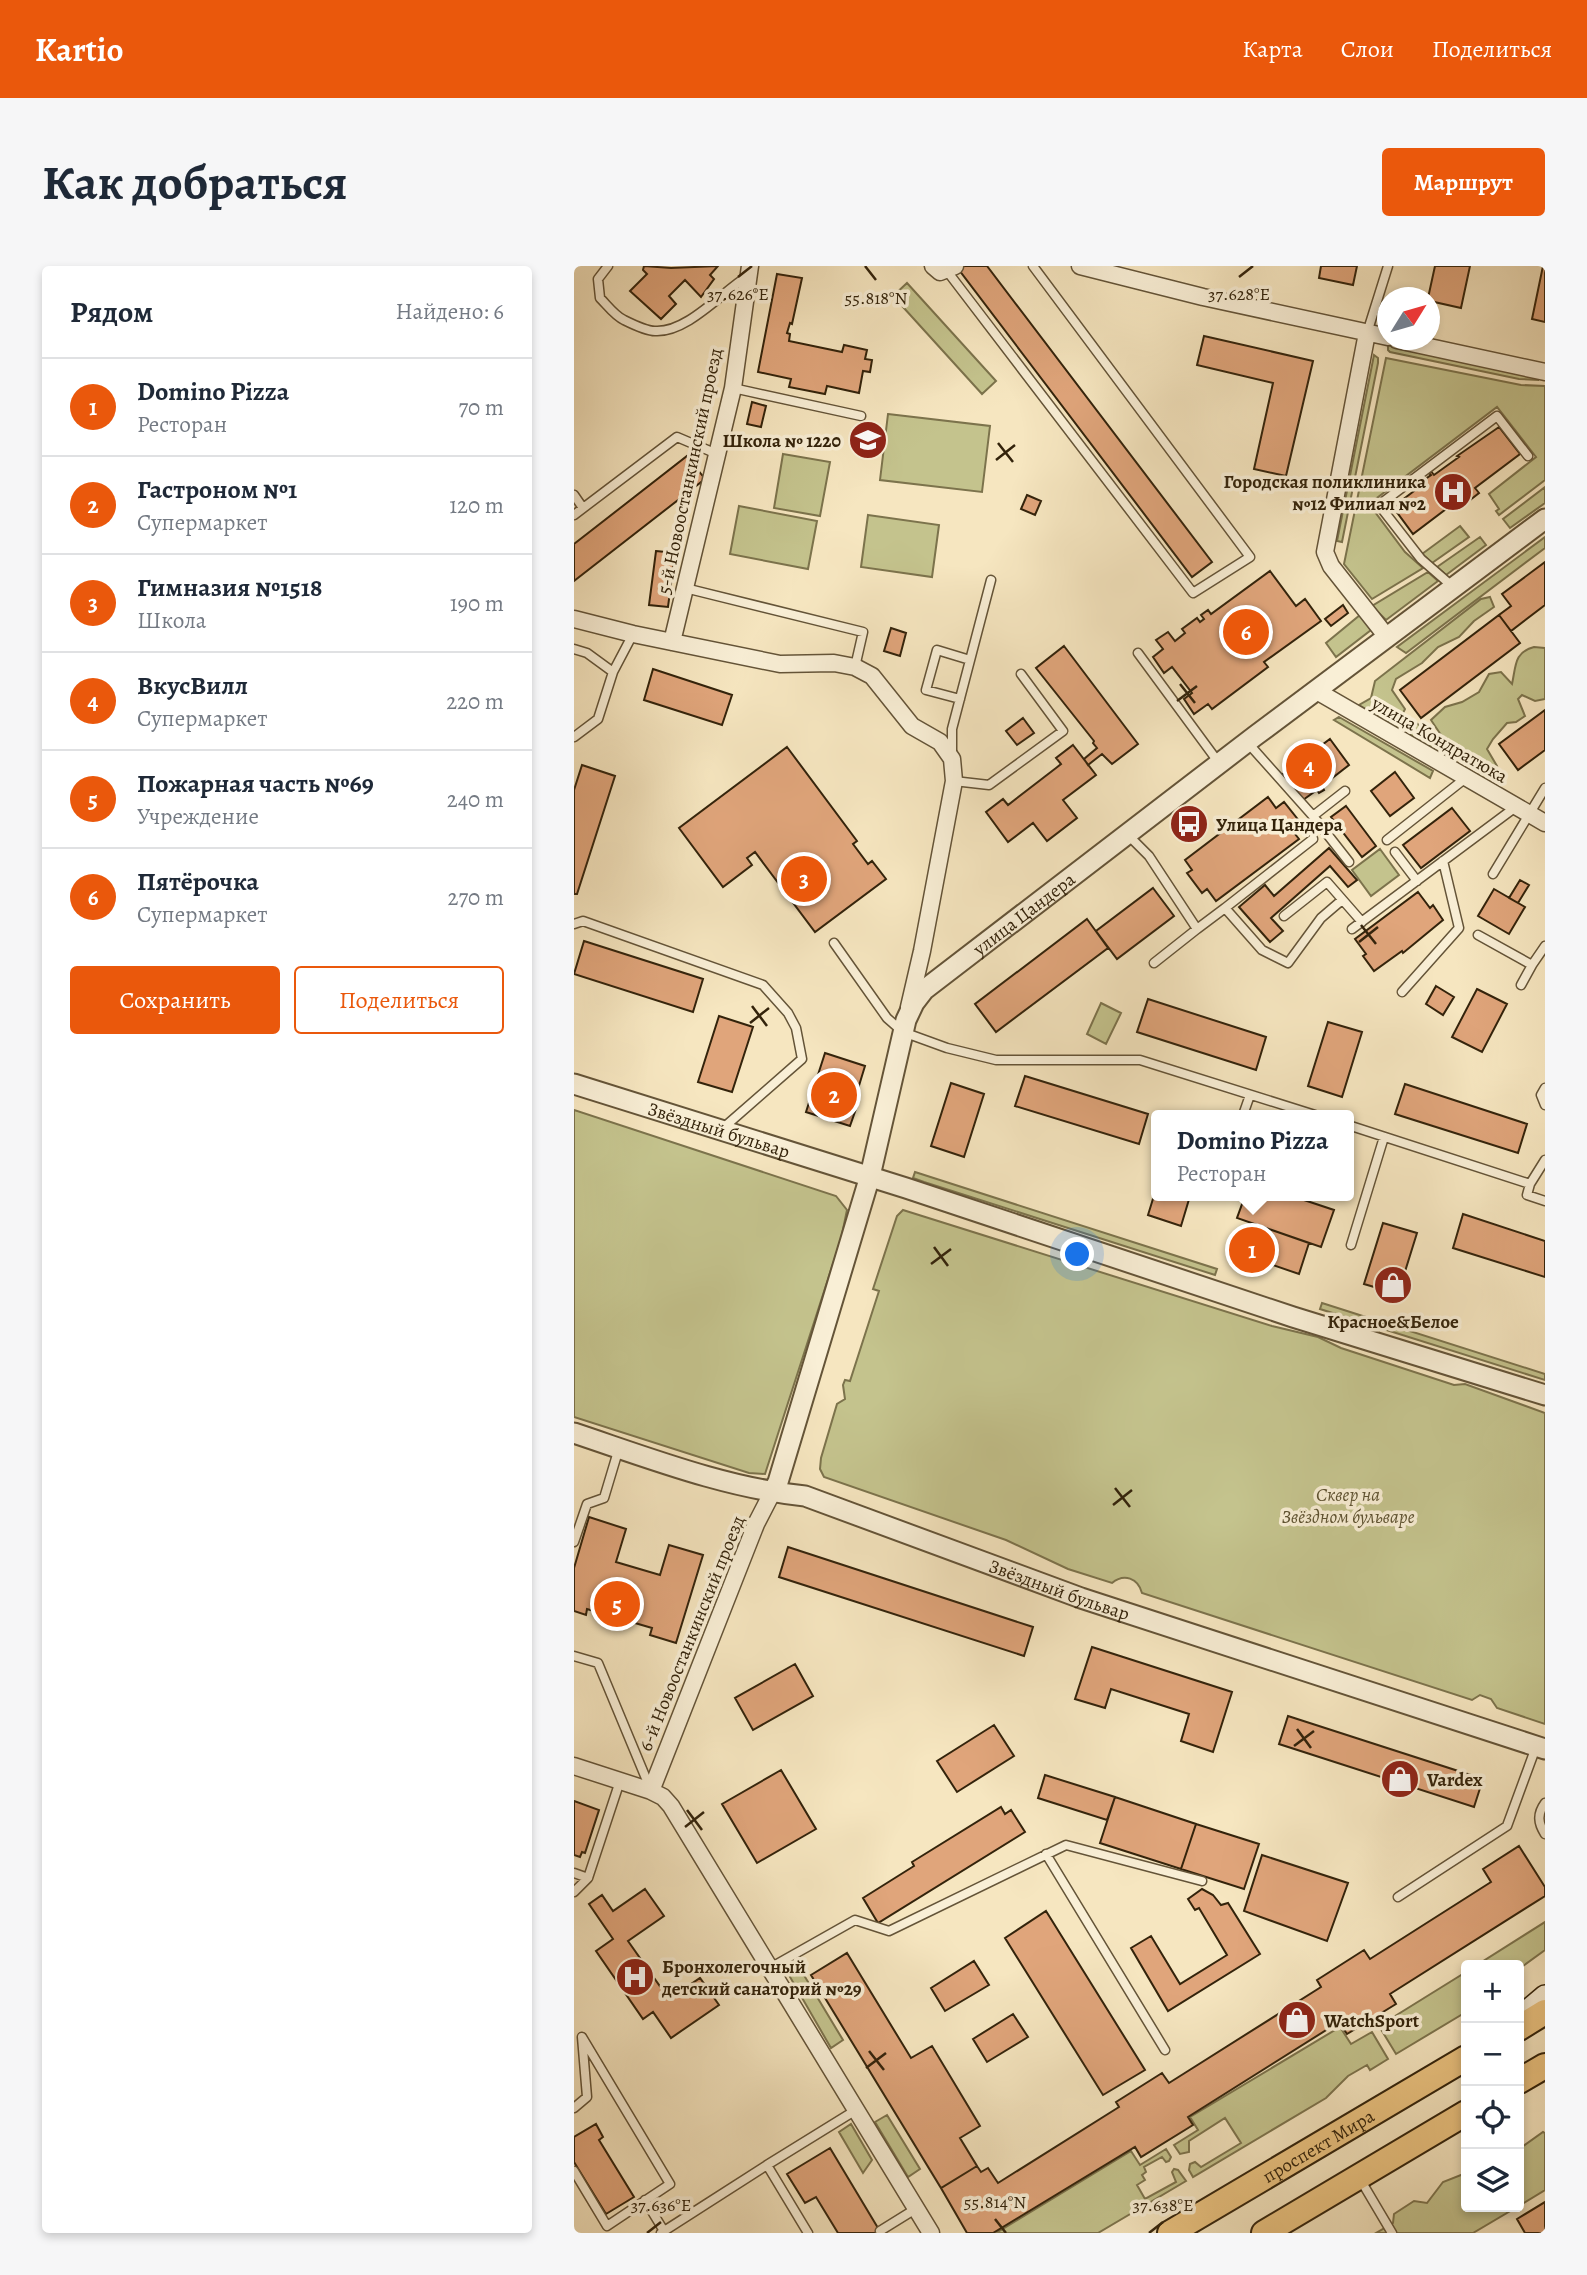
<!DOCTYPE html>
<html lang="ru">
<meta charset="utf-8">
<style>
body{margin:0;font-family:Alegreya,serif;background:#f6f6f7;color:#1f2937}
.controls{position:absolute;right:21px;bottom:21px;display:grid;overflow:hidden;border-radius:7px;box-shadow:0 4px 10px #0003}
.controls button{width:63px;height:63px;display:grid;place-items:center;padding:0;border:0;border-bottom:2px solid #e0e1e3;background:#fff;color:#1f2937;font:35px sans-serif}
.compass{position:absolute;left:803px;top:21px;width:63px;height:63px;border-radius:50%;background:#fff;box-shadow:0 4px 10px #0003;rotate:53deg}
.you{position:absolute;left:504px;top:989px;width:24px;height:24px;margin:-18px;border:5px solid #fff;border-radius:50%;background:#1a73e8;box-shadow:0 0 0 10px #1a73e833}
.badge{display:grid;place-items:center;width:46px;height:46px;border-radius:50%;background:#ea580c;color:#fff;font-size:23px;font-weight:700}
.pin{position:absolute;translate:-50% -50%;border:4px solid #fff;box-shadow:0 2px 7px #0006}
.popup{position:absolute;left:577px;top:844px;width:203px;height:91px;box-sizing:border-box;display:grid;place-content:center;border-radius:7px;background:#fff;filter:drop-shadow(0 2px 5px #0005);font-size:23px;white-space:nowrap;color:#747a83}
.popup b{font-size:26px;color:#1f2937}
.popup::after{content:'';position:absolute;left:50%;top:100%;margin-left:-14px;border:14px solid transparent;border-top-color:#fff}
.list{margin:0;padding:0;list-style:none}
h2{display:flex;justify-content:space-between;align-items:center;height:91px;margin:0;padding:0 28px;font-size:30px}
h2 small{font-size:23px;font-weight:400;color:#747a83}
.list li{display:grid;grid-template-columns:46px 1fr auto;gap:21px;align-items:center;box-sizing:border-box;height:98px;padding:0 28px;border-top:2px solid #e0e1e3}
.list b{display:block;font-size:26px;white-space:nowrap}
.list p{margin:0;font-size:23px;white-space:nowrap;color:#747a83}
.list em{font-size:23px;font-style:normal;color:#747a83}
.actions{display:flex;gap:14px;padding:21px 28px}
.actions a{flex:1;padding:16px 0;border:2px solid #ea580c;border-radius:7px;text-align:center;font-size:24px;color:#ea580c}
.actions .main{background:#ea580c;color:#fff}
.icon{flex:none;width:38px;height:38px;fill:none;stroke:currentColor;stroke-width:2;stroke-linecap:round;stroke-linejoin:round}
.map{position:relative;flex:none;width:971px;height:1967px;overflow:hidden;border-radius:7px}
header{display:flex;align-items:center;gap:42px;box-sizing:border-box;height:98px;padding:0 35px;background:#ea580c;color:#fff}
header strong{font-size:33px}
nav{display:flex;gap:38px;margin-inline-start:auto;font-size:24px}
.intro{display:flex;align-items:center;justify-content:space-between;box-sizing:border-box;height:168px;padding:0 42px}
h1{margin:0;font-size:49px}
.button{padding:18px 32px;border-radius:7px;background:#ea580c;color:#fff;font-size:24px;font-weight:700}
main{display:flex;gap:42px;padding:0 42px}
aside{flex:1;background:#fff;border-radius:7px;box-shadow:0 4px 10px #0003}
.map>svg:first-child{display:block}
.green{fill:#c4c38d;stroke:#7c734c;stroke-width:2}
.building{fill:#e0a57b;stroke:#33230b;stroke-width:2}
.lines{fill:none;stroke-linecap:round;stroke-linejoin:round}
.service-casing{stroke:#645438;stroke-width:11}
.minor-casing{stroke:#645438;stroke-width:19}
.tertiary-casing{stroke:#645438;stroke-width:23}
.secondary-casing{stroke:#33230b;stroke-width:24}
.primary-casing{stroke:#33230b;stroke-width:28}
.service{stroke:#f9efd6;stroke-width:8}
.minor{stroke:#f9efd6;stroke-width:16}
.tertiary{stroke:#f9efd6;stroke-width:19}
.secondary{stroke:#f9efd6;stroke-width:21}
.primary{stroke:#ebc380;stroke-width:24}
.ticks{fill:none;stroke:#33230b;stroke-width:2.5}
.labels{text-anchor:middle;stroke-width:7;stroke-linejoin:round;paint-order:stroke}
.poi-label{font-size:19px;font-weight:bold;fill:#33230b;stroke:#f9efd6;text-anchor:start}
.street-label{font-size:19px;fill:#33230b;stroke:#f9efd6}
.park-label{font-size:19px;font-style:italic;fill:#5e5332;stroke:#f9efd6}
.ticks-label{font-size:18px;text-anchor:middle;fill:#33230b;stroke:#f9efd6;stroke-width:7;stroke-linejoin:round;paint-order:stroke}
</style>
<header>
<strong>Kartio</strong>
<nav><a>Карта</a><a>Слои</a><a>Поделиться</a></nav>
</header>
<div class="intro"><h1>Как добраться</h1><a class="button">Маршрут</a></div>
<main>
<aside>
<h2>Рядом<small>Найдено: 6</small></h2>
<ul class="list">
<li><span class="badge">1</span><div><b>Domino Pizza</b><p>Ресторан</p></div><em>70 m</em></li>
<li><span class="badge">2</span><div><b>Гастроном №1</b><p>Супермаркет</p></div><em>120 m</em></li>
<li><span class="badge">3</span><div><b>Гимназия №1518</b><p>Школа</p></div><em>190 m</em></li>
<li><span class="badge">4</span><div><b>ВкусВилл</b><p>Супермаркет</p></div><em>220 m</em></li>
<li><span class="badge">5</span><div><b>Пожарная часть №69</b><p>Учреждение</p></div><em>240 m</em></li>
<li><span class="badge">6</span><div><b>Пятёрочка</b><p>Супермаркет</p></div><em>270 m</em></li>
</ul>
<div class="actions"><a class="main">Сохранить</a><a>Поделиться</a></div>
</aside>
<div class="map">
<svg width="971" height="1967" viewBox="0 0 971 1967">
<rect width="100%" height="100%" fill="#f6e6c0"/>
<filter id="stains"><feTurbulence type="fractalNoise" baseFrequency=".00286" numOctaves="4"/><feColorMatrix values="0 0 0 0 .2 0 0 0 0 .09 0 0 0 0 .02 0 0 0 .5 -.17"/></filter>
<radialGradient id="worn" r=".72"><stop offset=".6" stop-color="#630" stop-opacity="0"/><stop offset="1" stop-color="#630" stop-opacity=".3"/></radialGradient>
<path class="green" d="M333,17L422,115L408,128L319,30Z
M814,79L964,112V114L945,113L816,86L814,84Z
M800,89L804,92V97L768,276L763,275Z
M812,92L947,119L971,120V214L925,249L922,245L925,243L915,228L962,191L923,141L795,238L831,286L849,302L798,333L770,298Z
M314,148L416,160L408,226L306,214Z
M209,188L256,196L246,250L200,242Z
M971,221V237L936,262L929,253Z
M165,240L243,255L234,303L156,288Z
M294,249L365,259L358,311L287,301Z
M886,260L895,271L858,297L848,288Z
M906,271L912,279L872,309L863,301Z
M971,271V282L832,387L823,381Z
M854,306L864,315L812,354L798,340Z
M916,331L920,341L900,355L885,371L864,381L848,397L822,413L818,424L831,443L828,449L875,476L869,488L785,439L797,432L801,415L907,333Z
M786,349L797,364L762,391L752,377Z
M960,381L971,382V433L961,435L948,429L944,433L951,450L942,456L933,457L919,473L913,483L923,500L920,502L867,469L857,454L871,441L888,436L905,426L915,408L927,406L938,418C942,400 940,386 960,381Z
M765,451L859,505L856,512L760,454Z
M806,583L825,609L797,630L778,604Z
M527,737L547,747L532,778L513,768Z
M0,844L262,930L273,944L267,973L191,1208L175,1207L0,1151Z
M341,906L643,1003L641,1009L350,916L339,912Z
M329,944L698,1060L744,1071L767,1082L880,1119L891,1118L971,1147V1458L923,1442L917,1433L906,1429L898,1434L568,1327C564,1312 550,1307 538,1317L494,1303L432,1274L250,1211L246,1203L247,1192L263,1138L271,1133L269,1119L271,1114L276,1115L305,1025L299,1023L323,950Z
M748,1037L971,1108V1114L746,1043Z
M971,1656V1684L945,1703V1699H903Z
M222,1696L269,1774L257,1782L216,1711L215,1706Z
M892,1706V1746L822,1788L805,1760Z
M766,1761L777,1778L798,1766L814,1793L796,1804L793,1799L774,1810L752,1832L619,1911L615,1904L616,1898L621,1896L627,1901L667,1877L651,1852L615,1875V1886L606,1888L600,1879L624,1864L616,1851Z
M313,1849L346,1903L334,1911L301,1856Z
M277,1858L298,1894L289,1907L265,1866Z
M969,1866L971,1867V1924L945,1940V1883Z
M592,1883L597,1891L595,1895L592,1896L588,1891L570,1901L572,1906L568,1909L571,1914L563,1919L571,1933L602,1916L598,1906L600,1903L604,1904L612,1915L524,1967H422L557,1885L566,1899Z
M892,1907V1941H943L899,1967H802L819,1957L820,1948L840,1935L853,1937L869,1916Z"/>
<path class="building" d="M70,0L97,2L144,0L136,9L140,13L127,31L111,14L95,30L102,38L87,53L56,25L73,8L69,4Z
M382,0H413L638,296L618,311Z
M747,0H783L779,19L745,12Z
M861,0H896L887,42L856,35L854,32Z
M969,0H971V56L958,53Z
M203,8L228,12L218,58L216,57L213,67L216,68L215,75L268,86L270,79L293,84L291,93L298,94L296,106L289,105L285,127L253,120L251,128L215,121L217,113L184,106Z
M630,70L739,95L712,210L680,203L699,117L623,99Z
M178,136L192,140L187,161L173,158Z
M925,161L946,188L901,222L905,227L891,238L888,240L884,234L839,268L819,241L852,216L850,214L857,209L854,206L856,204L860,209L885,191L883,190Z
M113,190L131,213L0,315V278Z
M453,229L467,235L461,249L447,243Z
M82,285L101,287L94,341L75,339Z
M971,296V339L937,365L925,349L937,340L928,328Z
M696,305L722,340L731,333L747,355L690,396L694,401L638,443L634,438L620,448L610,433L618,427L598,401L590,407L579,391L589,383L582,374L594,366L601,375L611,367L608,363L623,352L626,356L630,353L627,349L634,344L637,348Z
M769,339L774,347L757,360L751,353Z
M925,349L946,377L847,452L826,424Z
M317,362L332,367L326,390L310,385Z
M490,380L564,478L538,498L528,488L514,499L510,493L523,482L519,477L520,475L462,402Z
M79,403L158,429L148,459L70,434Z
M971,444V484L944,504L925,478Z
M449,452L460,467L443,479L432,465Z
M756,473L775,499L748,520L750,524L745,527L743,524L729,534L709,508Z
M499,479L522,509L489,534L503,552L473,575L459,557L434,576L412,546L429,533L434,539L482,502L487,498L482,492Z
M213,481L283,575L279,578L294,598L298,595L312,613L241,666L181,586L173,592L178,599L149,621L105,562Z
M8,499L41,510L3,628H0V524Z
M821,506L840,532L816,550L797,525Z
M694,531L702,542L710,536L726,556L717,563L725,573L642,635L633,623L628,627L613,607L618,604L611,594Z
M772,540L802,580L788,591L757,551Z
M878,542L896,565L847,602L829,579Z
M755,582L783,614L774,621L756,600L697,652L709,665L696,676L665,641L691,619L700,630Z
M946,614L955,619L944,637L935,632Z
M579,622L600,650L543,693L522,665Z
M920,623L951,641L935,668L904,650Z
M844,626L856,642L859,639L869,654L829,687L828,685L800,705L789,690L792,688L781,673Z
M513,653L534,682L422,766L401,738Z
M10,675L129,713L119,746L0,708Z
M862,720L880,731L869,749L852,738Z
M903,723L933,738L908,786L878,771Z
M574,733L692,771L682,804L563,766Z
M145,750L179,761L158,826L124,816Z
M754,756L788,766L768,831L734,820Z
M251,787L291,800L280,836L284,837L276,860L232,846Z
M451,810L574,848L565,878L441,840Z
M377,817L410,828L390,891L357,880Z
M831,818L953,858L944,887L821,848Z
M582,923V930H616L607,960L574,949Z
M671,930H718L760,944L747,981L663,952Z
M889,948L971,975V1011L879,982Z
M677,957L735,977L725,1008L667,988Z
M809,957L843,967L824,1028L790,1018Z
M15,1251L52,1263L42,1296L86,1309L95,1279L129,1289L102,1377L76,1369L78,1362L13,1343L12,1349L0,1345V1302Z
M214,1281L459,1361L450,1390L205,1311Z
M518,1381L658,1426L639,1486L607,1475L615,1448L537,1423L531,1442L501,1433Z
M221,1398L239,1430L179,1464L161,1432Z
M714,1450L909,1513L900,1541L705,1478Z
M420,1459L440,1490L383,1526L363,1495Z
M207,1504L242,1563L183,1597L148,1538Z
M471,1509L541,1531L533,1554L464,1532Z
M541,1531L622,1558L607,1603L526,1577Z
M0,1535L25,1544L11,1587L8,1586L6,1591L0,1589Z
M427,1541L431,1548L437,1544L451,1566L304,1657L289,1632L340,1600L338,1596Z
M622,1558L685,1578L670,1623L607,1603Z
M945,1580L971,1621V1630L816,1728L822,1738L773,1768L765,1756L614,1851L619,1859L567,1891L561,1881L419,1967H393L367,1922L403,1900L407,1906L414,1902L424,1917L545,1841L542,1836L588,1807L595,1817L747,1721L743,1714L790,1684L796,1693L917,1616L909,1603Z
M688,1589L774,1617L753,1675L670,1645Z
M71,1623L90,1650L54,1675L95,1733L126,1712L145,1739L97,1772L79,1746L69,1753L22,1685L39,1673L15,1638L28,1629L39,1645Z
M628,1623L639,1629L647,1639L654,1637L686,1688L594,1745L557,1682L577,1670L606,1718L653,1689L625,1642L621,1644L614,1633Z
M472,1645L571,1804L529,1829L431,1672Z
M273,1687L337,1792L358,1780L406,1860L386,1872L403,1900L367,1922L237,1709Z
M400,1695L415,1719L371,1745L357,1722Z
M439,1748L454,1771L413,1796L399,1773Z
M22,1858L29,1871L25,1874L60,1931L32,1948L0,1896V1871Z
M256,1882L307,1967H264L242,1931L231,1937L213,1908Z
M971,1936V1967H951L943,1953Z"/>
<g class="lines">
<defs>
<path id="service" d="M34,0L24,13L26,32C33,39 41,50 50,54C58,58 73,65 81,65C113,67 148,26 174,10
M373,5L619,327L676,291L459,0
M793,67L814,0
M159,122L287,150
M0,229L9,242
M0,249L103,171L143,188
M878,320L847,293L805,239L923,150L954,190
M111,322L289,366L281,401
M0,383L13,387L39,406
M564,387L645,497
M386,433L352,424L363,384L396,394
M0,471L24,453L39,406L59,368
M673,476L739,550L775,596
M378,487V463L417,314
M380,515L415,519L489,465L447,408
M739,550L771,525
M554,569L575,590L623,663L651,642L688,684L714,697L747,652L768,634
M813,574L893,511
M821,586L843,615
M919,608L971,522
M651,642L739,573
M710,650L753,616L788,656
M0,658L9,655L189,719L214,747L222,762L228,793L148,863
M778,663L943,540
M904,669L958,699L971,680
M260,677L313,752L329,766L373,782L422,794H566L741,849
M580,697L623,663
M947,719L958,699
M828,726L885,662L869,595
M971,822L967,829L971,839
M669,849L676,829
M774,859L956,918L971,894
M956,918L953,929L971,935
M777,979L810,871
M0,1276L13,1238L30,1232L45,1182
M0,1390L24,1397L76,1522
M971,1537C963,1548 964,1557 971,1568
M472,1588L591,1784
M0,1607L14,1612L46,1515
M0,1626L14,1612
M824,1631L933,1560L962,1481
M196,1702L281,1654L315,1665L492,1579L628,1615
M0,1842L13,1831L8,1771L96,1918L33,1960L0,1905
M786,1913L818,1967
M71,1934L90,1965
M306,1965L343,1942
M87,1967L193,1899
M234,1967L193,1899L282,1844"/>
<path id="minor" d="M359,0L366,6L381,0
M506,0L629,31L814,71
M793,67L751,286L757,300L813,371
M823,74L971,106
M0,353L59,368L206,398L260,397L281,401L298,410L338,460L366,476L378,493L380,515L348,685L335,741
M98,376L159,122L176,0
M741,424L971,557
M0,1500L77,1525L89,1531L97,1540L357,1967
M77,1525L182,1258L198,1227"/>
<g id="tertiary">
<path id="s1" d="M0,818L332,922L719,1051L971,1129"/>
<path id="s2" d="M0,1167C75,1192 152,1222 231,1230L507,1332L971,1483"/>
<path id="s3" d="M198,1227L204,1216L296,910L332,754L340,737L350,724L681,470L971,253"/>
</g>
<path id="secondary" d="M945,1752L971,1730"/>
<g id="primary">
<path d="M945,1762L971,1746"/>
<path d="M945,1815L971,1800"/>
<path id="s4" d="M596,1967L892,1792"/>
<path d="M690,1967L892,1847"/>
</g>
</defs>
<use href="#service" class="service-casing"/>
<use href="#minor" class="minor-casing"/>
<use href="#tertiary" class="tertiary-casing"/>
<use href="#secondary" class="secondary-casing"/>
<use href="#primary" class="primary-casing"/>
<use href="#service" class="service"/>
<use href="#minor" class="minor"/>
<use href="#tertiary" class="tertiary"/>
<use href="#secondary" class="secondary"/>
<use href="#primary" class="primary"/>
</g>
<path class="ticks" d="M291,0L302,14M164,11L178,0M665,11L679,0M424,177L439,196M422,194L441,179M606,418L621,437M603,435L623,420M787,659L802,678M785,676L804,661M178,740L193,760M176,757L195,742M360,981L374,1000M357,998L377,983M541,1222L556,1241M539,1239L558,1224M723,1463L737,1482M720,1480L740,1465M113,1544L128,1564M111,1561L130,1546M295,1785L310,1804M292,1802L312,1787M421,1953L432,1967M73,1967L87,1956M575,1967L589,1956"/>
<defs>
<symbol id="school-disc" viewBox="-11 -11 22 22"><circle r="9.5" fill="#8f2418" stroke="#f9efd6"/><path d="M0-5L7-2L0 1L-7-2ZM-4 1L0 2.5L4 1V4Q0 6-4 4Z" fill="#fff"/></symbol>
<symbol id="hospital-disc" viewBox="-11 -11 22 22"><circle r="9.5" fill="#8f2418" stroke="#f9efd6"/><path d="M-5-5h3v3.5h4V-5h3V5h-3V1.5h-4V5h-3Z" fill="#fff"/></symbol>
<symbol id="bus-disc" viewBox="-11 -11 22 22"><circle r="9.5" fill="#8f2418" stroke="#f9efd6"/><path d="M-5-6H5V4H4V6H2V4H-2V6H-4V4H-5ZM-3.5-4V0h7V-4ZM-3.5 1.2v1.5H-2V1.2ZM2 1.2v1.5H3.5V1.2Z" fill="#fff"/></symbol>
<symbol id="shop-disc" viewBox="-11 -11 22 22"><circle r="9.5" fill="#8f2418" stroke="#f9efd6"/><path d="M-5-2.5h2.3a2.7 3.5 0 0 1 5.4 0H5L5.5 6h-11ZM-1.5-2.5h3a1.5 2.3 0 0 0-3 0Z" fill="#fff"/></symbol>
</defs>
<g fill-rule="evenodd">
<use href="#school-disc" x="272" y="152" width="44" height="44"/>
<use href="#hospital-disc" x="857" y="204" width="44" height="44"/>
<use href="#bus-disc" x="593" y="536" width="44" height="44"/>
<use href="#shop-disc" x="797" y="997" width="44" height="44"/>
<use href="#shop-disc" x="804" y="1491" width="44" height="44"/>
<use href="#hospital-disc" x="39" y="1689" width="44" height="44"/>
<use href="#shop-disc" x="701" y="1732" width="44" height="44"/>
</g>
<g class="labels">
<g class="poi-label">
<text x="267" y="181" text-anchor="end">Школа № 1220</text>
<text x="852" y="222" text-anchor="end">Городская поликлиника<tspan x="852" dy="22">№12 Филиал №2</tspan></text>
<text x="642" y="565">Улица Цандера</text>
<text x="819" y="1062" text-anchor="middle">Красное&amp;Белое</text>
<text x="853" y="1520">Vardex</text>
<text x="88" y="1707">Бронхолегочный<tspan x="88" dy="22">детский санаторий №29</tspan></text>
<text x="750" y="1761">WatchSport</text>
</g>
<g class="street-label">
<text transform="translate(115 205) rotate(-78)" y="7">5-й Новоостанкинский проезд</text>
<text transform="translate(866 473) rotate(30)" y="7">улица Кондратюка</text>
<text dy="7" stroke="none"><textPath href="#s3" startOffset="653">улица Цандера</textPath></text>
<text dy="7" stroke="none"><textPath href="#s1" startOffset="152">Звёздный бульвар</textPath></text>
<text dy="7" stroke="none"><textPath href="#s2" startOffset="511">Звёздный бульвар</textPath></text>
<text transform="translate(117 1367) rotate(-68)" y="7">6-й Новоостанкинский проезд</text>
<text dy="7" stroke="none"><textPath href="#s4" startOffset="172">проспект Мира</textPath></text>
</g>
<g class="park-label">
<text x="774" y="1235">Сквер на<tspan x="774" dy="22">Звёздном бульваре</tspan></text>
</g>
</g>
<g class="ticks-label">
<text x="164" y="34">37.626°E</text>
<text x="665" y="34">37.628°E</text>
<text x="302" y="38">55.818°N</text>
<text x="421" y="1942">55.814°N</text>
<text x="87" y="1945">37.636°E</text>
<text x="589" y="1945">37.638°E</text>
</g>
<rect width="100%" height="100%" filter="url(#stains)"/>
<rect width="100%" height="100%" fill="url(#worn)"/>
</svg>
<div class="controls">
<button>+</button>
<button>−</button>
<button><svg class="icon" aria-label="locate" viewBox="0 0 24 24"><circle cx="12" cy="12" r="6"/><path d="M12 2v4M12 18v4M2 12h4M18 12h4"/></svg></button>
<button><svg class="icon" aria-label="layers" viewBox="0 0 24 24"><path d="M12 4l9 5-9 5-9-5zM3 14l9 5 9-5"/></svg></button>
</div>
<svg class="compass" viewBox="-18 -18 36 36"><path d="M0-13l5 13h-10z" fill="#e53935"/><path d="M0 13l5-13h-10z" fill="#747a83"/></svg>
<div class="you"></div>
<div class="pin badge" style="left:678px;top:984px">1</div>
<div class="popup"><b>Domino Pizza</b>Ресторан</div>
<div class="pin badge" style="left:260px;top:829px">2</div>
<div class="pin badge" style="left:230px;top:613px">3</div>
<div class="pin badge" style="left:735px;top:500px">4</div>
<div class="pin badge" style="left:43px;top:1338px">5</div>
<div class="pin badge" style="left:672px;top:366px">6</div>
</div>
</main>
